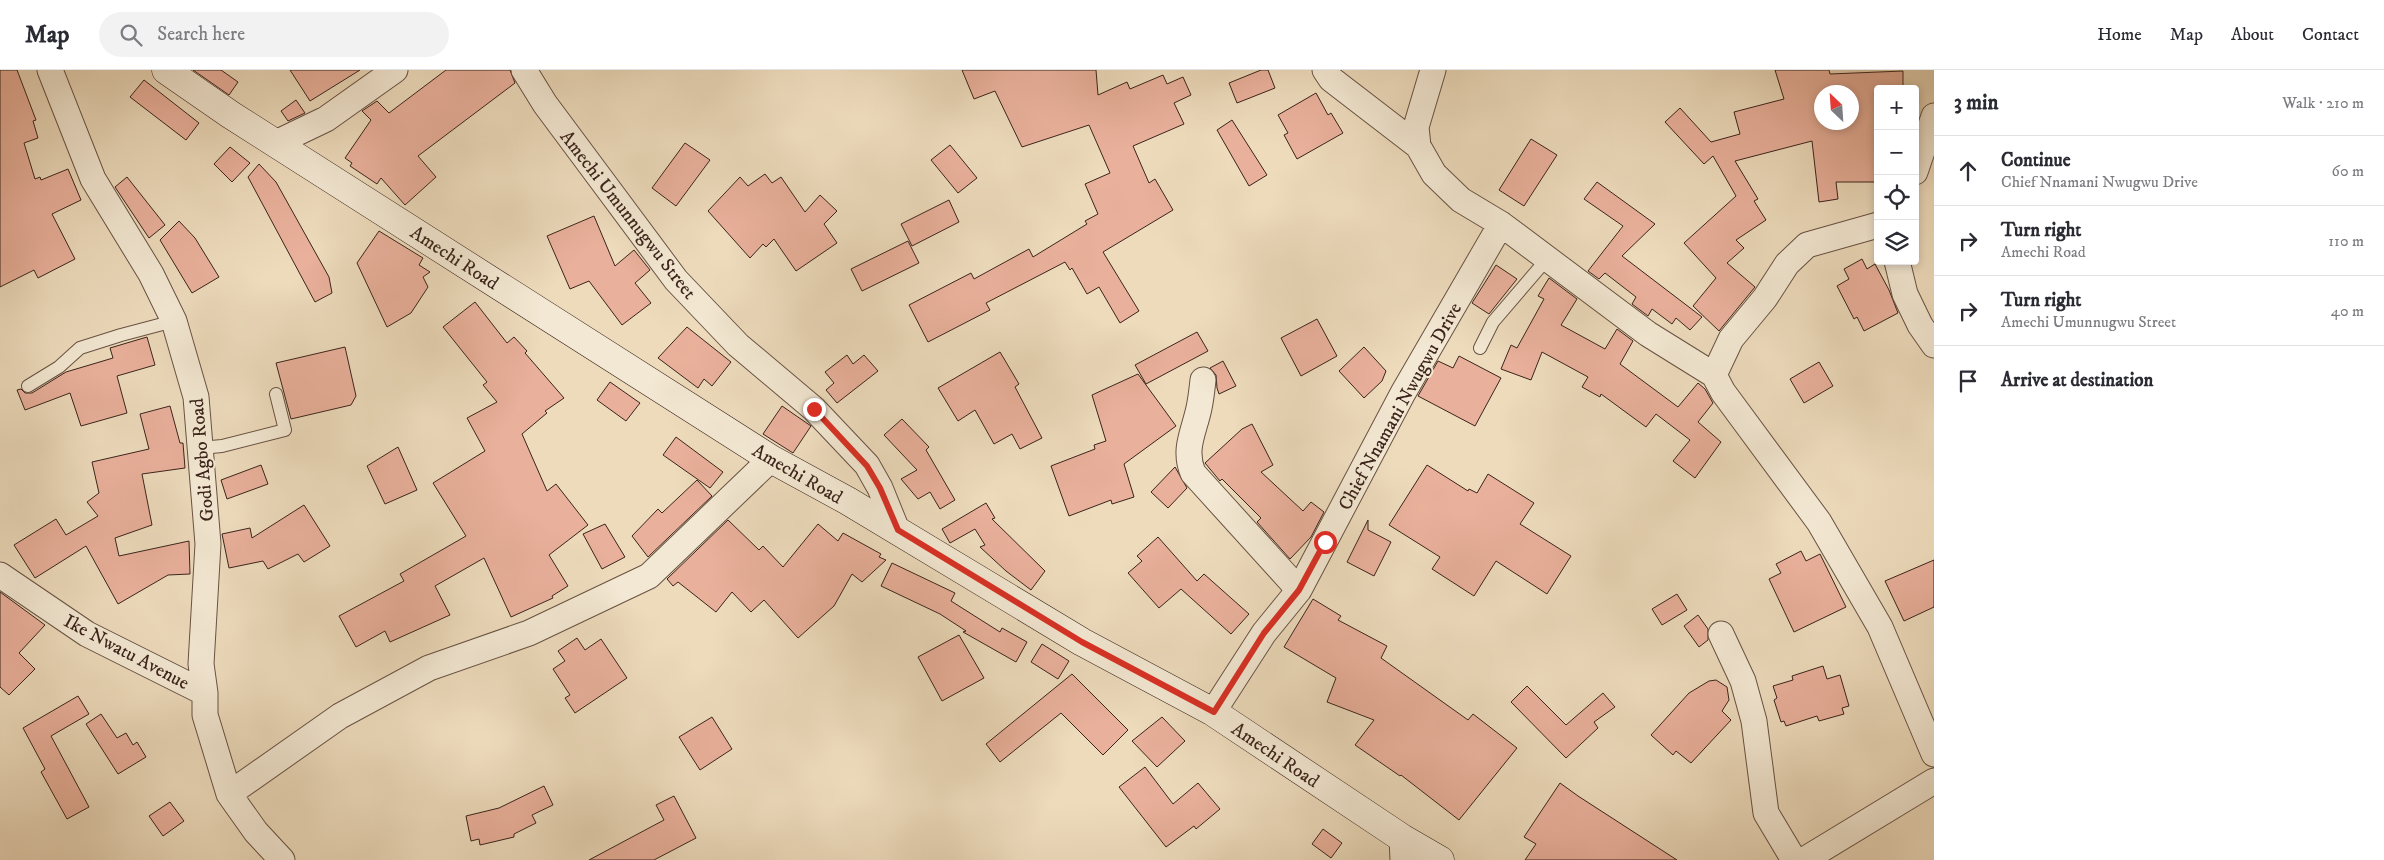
<!DOCTYPE html>
<meta charset="utf-8">
<style>
body{margin:0;font-family:"IM FELL DW Pica",serif;background:#f2f2f3;color:#2b2b33}
.controls{position:absolute;right:15px;top:15px;display:grid;overflow:hidden;border-radius:5px;box-shadow:0 2px 8px #0003}
.controls button{width:45px;height:45px;display:grid;place-items:center;padding:0;border:0;border-bottom:1px solid #e1e1e2;background:#fff;color:#2b2b33;font:25px sans-serif}
.compass{position:absolute;left:1814px;top:15px;width:45px;height:45px;border-radius:50%;background:#fff;box-shadow:0 2px 8px #0003;rotate:335deg}
.stop{position:absolute;width:15px;height:15px;margin:-11px;border:4px solid #d93025;border-radius:50%;background:#fff}
.stop.end{background:#d93025;border-color:#fff;box-shadow:0 1px 5px #0008}
.list{margin:0;padding:0;list-style:none}
h2{display:flex;justify-content:space-between;align-items:center;height:65px;margin:0;padding:0 20px;font-size:21px}
h2 small{font-size:16px;font-weight:400;color:#7c7c81}
.list li{display:grid;grid-template-columns:32px 1fr auto;gap:15px;align-items:center;box-sizing:border-box;height:70px;padding:0 20px;border-top:1px solid #e1e1e2}
.list b{display:block;font-size:19px;white-space:nowrap}
.list p{margin:0;font-size:16px;white-space:nowrap;color:#7c7c81}
.list em{font-size:16px;font-style:normal;color:#7c7c81}
.icon{flex:none;width:28px;height:28px;fill:none;stroke:currentColor;stroke-width:2;stroke-linecap:round;stroke-linejoin:round}
.map{position:relative;flex:none;width:1934px;height:790px;overflow:hidden}
header{display:flex;align-items:center;gap:30px;box-sizing:border-box;height:70px;padding:0 25px;background:#fff;border-bottom:1px solid #e1e1e2}
header strong{font-size:24px}
nav{display:flex;gap:28px;margin-inline-start:auto;font-size:18px}
.search{width:350px;height:45px;background:#f2f2f3;display:flex;align-items:center;gap:12px;box-sizing:border-box;padding:0 18px;border-radius:28px;color:#7c7c81;font-size:19px}
main{display:flex}
aside{flex:1;background:#fff}
.map>svg:first-child{display:block}
.building{fill:#e9b09b;stroke:#3b241b;fill-rule:evenodd}
.lines{fill:none;stroke-linecap:round;stroke-linejoin:round}
.lane-casing{stroke:#685243;stroke-width:14}
.street-casing{stroke:#685243;stroke-width:27}
.secondary-casing{stroke:#3b241b;stroke-width:29}
.lane{stroke:#f3e8d3;stroke-width:12}
.street{stroke:#f3e8d3;stroke-width:25}
.secondary{stroke:#f3e8d3;stroke-width:28}
.route{stroke:#d93025;stroke-width:6}
.labels{text-anchor:middle;stroke-width:4;stroke-linejoin:round;paint-order:stroke}
.street-label{font-size:19px;fill:#3b241b;stroke:#f3e8d3}
</style>
<header>
<strong>Map</strong>
<div class="search"><svg class="icon" aria-label="search" viewBox="0 0 24 24"><circle cx="10" cy="10" r="6"/><path d="M15 15l6 6"/></svg>Search here</div>
<nav><a>Home</a><a>Map</a><a>About</a><a>Contact</a></nav>
</header>
<main>
<div class="map">
<svg width="1934" height="790" viewBox="0 0 1934 790">
<rect width="100%" height="100%" fill="#eddbbc"/>
<filter id="stains"><feTurbulence type="fractalNoise" baseFrequency=".004" numOctaves="4"/><feColorMatrix values="0 0 0 0 .2 0 0 0 0 .09 0 0 0 0 .02 0 0 0 .5 -.17"/></filter>
<radialGradient id="worn" r=".72"><stop offset=".6" stop-color="#630" stop-opacity="0"/><stop offset="1" stop-color="#630" stop-opacity=".3"/></radialGradient>
<path class="building" d="M0,0H17L36,50L33,51L38,68L24,73L35,109L40,107L41,110L68,99L81,130L52,144L75,189L38,208L34,200L0,217Z
M193,0H221L238,12L229,25Z
M290,0H360L310,31Z
M446,0H510L515,13L418,86L436,107L405,135L381,108L377,114L350,96L352,93L345,88L371,50L362,41L377,31L389,43Z
M962,0H1096L1098,25L1127,12L1130,19L1163,5L1167,14L1183,7L1191,25L1174,33L1184,54L1133,76L1149,113L1155,109L1173,140L1103,182L1139,241L1120,253L1099,217L1087,224L1072,198L1070,200L1065,192L986,233L990,240L928,272L909,235L971,203L974,209L1029,179L1033,187L1087,154L1085,151L1098,144L1085,114L1110,103L1089,55L1022,77L995,21L974,29Z
M1261,0H1268L1275,18L1237,33L1229,13Z
M1775,0H1829L1830,4L1903,1V19H1878V112H1836L1838,129L1819,132L1812,71L1735,91L1758,129L1754,131L1766,150L1736,170L1744,178L1727,193L1755,217L1719,261L1693,236L1716,208L1684,173L1736,126L1713,86L1704,94L1665,52L1680,38L1711,72L1740,64L1734,42L1784,29ZM1822,22H1852V52H1822Z
M144,10L199,53L186,70L130,27Z
M1316,23L1328,45L1331,43L1343,63L1297,89L1284,65L1288,63L1278,45Z
M296,30L305,43L288,51L281,41Z
M1232,50L1267,105L1249,116L1217,60Z
M1531,69L1557,85L1524,136L1499,120Z
M685,73L710,90L676,136L652,118Z
M950,75L977,108L958,123L931,90Z
M230,77L250,93L232,112L214,94Z
M259,94L276,112L329,207L332,223L315,232L248,107Z
M765,104L772,113L781,107L805,142L820,125L837,141L824,154L837,173L796,201L774,169L766,177L763,174L750,188L708,141L740,107L748,116Z
M127,107L165,155L149,168L115,117Z
M1597,112L1655,154L1622,186L1702,247L1690,260L1676,248L1672,254L1652,239L1648,246L1632,234L1636,227L1605,203L1599,209L1588,201L1623,156L1584,129Z
M949,130L959,152L912,176L901,154Z
M594,146L615,196L634,180L650,200L635,213L651,233L622,255L589,211L570,219L547,166Z
M179,151L195,168L219,207L192,223L160,170Z
M379,161L423,188L419,195L430,202L423,207L428,217L411,243L387,257L357,193Z
M908,171L919,193L862,221L851,199Z
M1862,189L1867,199L1875,194L1889,220L1898,243L1864,261L1857,247L1854,249L1837,216L1849,209L1844,199Z
M1496,195L1517,209L1489,244L1472,233Z
M1549,208L1577,229L1561,255L1605,279L1617,259L1633,271L1620,294L1678,337L1698,313L1705,319L1713,333L1698,352L1721,372L1695,408L1673,391L1690,370L1656,344L1646,357L1601,324L1600,327L1582,317L1588,307L1542,282L1531,310L1501,299L1511,275L1517,278L1544,229L1538,226Z
M475,232L507,273L514,267L527,281L525,283L564,328L545,341L547,343L522,364L547,421L556,414L588,455L549,485L568,516L552,526L553,528L511,547L484,488L435,516L450,545L390,572L385,561L356,577L339,546L404,511L400,504L466,466L433,413L485,381L467,348L497,332L483,315L487,312L443,257Z
M1317,249L1337,286L1301,306L1281,268Z
M687,257L731,292L712,316L704,309L698,318L658,288Z
M1197,262L1208,281L1146,314L1135,295Z
M147,267L155,295L117,306L127,343L81,356L70,323L25,340L17,320L21,319L25,323H32L66,302L113,288L110,278Z
M345,277L356,326L351,335L291,349L276,293Z
M1364,277L1386,301L1382,311L1364,328L1339,301Z
M1000,282L1019,314L1015,317L1042,368L1020,379L1012,364L994,374L975,340L958,351L938,318Z
M847,285L853,294L864,285L878,301L837,333L826,320L834,313L825,302Z
M1459,286L1501,308L1475,356L1418,326L1438,291L1453,298Z
M1223,291L1236,316L1219,324L1217,318L1216,305L1210,298Z
M1819,292L1833,316L1804,333L1790,309Z
M1138,304L1176,356L1124,394L1134,427L1112,434L1111,430L1069,446L1051,396L1095,379L1094,375L1106,371L1092,325Z
M610,312L640,333L626,351L597,330Z
M170,336L180,373H183L185,398L142,404L152,455L115,468L119,486L189,471L190,504L168,505L118,534L86,476L35,508L14,475L56,449L66,465L98,446L87,432L99,423L92,392L149,379L140,344Z
M782,336L811,356L793,383L763,364Z
M902,349L929,377L926,380L955,430L940,439L930,422L918,429L901,409L917,400L884,365Z
M1252,354L1273,395L1261,402L1303,441L1311,432L1324,442L1311,467L1290,489L1257,452L1261,448L1222,409L1220,411L1205,393L1242,359Z
M676,367L723,402L710,418L663,385Z
M398,377L417,420L385,434L367,396Z
M261,395L268,414L227,429L221,410Z
M1427,395L1468,421L1469,419L1477,423L1488,404L1534,433L1520,454L1571,486L1547,524L1496,491L1474,526L1432,499L1440,487L1389,455Z
M1175,397L1187,418L1168,438L1151,422Z
M697,410L712,426L648,487L632,466L658,439L662,443Z
M986,433L995,448L992,449L1045,501L1031,520L1006,501L980,477L985,475L975,459L950,473L942,459Z
M304,435L330,476L304,492L298,484L268,499L263,491L229,498L222,464L250,458L252,468Z
M728,450L759,480L763,476L783,497L818,454L838,471L843,463L881,484L879,487L886,490L862,512L852,504L834,536L798,568L764,530L751,542L732,522L716,542L678,512L673,516L667,509Z
M1368,450V460L1391,472L1374,506L1347,492Z
M605,454L625,487L602,499L583,464Z
M1158,467L1197,511L1204,504L1249,544L1231,564L1181,519L1159,538L1128,503L1142,491L1137,486Z
M1801,481L1806,491L1820,484L1846,537L1794,562L1769,509L1781,503L1776,494Z
M1934,490V537L1904,551L1885,511Z
M892,493L955,523L951,531L1000,562L1002,558L1027,572L1016,592L963,562L966,561L940,544L881,516Z
M0,522L45,555L19,583L35,599L9,625L0,617Z
M1677,524L1687,540L1662,555L1652,539Z
M1313,529L1341,546L1338,550L1387,576L1381,588L1468,650L1473,644L1517,678L1459,750L1401,705L1400,706L1355,675L1374,650L1327,632L1336,608L1284,577Z
M1698,545L1708,559V570L1699,577L1684,556Z
M959,565L984,608L942,631L918,587Z
M577,568L585,580L601,569L627,608L575,643L565,628L570,625L553,599L565,591L558,581Z
M1042,574L1069,591L1058,609L1031,592Z
M1823,596L1827,609L1840,605L1849,636L1842,638L1844,644L1819,651L1817,646L1786,656L1784,651L1781,652L1774,630L1777,628L1773,616L1793,610L1792,606Z
M1072,604L1128,660L1103,685L1061,643L1000,692L986,674Z
M1716,610L1727,617L1729,630L1722,641L1731,650L1691,693L1676,681L1673,685L1651,665L1689,623L1709,611Z
M1527,616L1566,655L1603,623L1615,637L1594,652L1598,658L1566,688L1511,632Z
M78,626L89,644L51,666L89,737L67,749L41,702L45,699L23,658Z
M101,644L117,668L126,663L133,675L137,672L146,687L118,704L86,654Z
M712,647L732,679L700,700L679,667Z
M1162,647L1185,671L1157,697L1132,671Z
M1145,697L1173,734L1198,713L1220,739L1196,759L1194,756L1166,777L1119,717Z
M1560,713L1578,726L1677,790H1525L1536,774L1524,767Z
M544,716L553,735L532,745L536,753L514,764V767L480,775L479,769L471,771L466,746L499,738Z
M674,726L696,768L654,790H589L664,750L656,735Z
M170,732L184,751L163,766L149,746Z
M1323,759L1342,773L1331,788L1312,774Z"/>
<g class="lines">
<defs>
<path id="lane" d="M1480,278L1493,252L1547,189
M28,316L59,297L80,278L121,265L174,251
M200,378L222,376L285,360L276,324"/>
<path id="street" d="M50,0L93,109L151,204L174,251L196,327L208,474L201,594L205,623V645L229,724L256,762L282,790
M524,0L545,34L676,210L738,275L814,339L867,395L880,418L897,460
M1325,0L1331,9L1418,76L1434,104L1461,130L1501,154L1648,264L1714,305L1723,322L1819,452L1880,557L1934,684
M276,73L326,49L395,0
M1418,76L1416,57L1433,0
M1915,102L1934,46
M1897,191L1905,224L1920,255L1934,275
M1714,305L1731,269L1765,228L1787,194L1807,175L1878,155
M1203,310C1202,319 1201,329 1199,338C1194,362 1183,379 1193,403L1299,520
M0,505L87,564L205,623
M1721,564L1743,611L1754,651L1766,743L1794,790
M1213,642L1264,563L1299,520L1403,323L1501,154
M229,724L340,646L429,598L529,563L649,506L771,389
M1402,768L1403,790
M1804,790L1934,711"/>
<path id="secondary" d="M166,0L231,45L771,389L848,431L1082,572L1213,642L1402,768L1440,790"/>
</defs>
<use href="#lane" class="lane-casing"/>
<use href="#street" class="street-casing"/>
<use href="#secondary" class="secondary-casing"/>
<use href="#lane" class="lane"/>
<use href="#street" class="street"/>
<use href="#secondary" class="secondary"/>
</g>
<g class="lines">
<path class="route" d="M814,339L867,396L880,418L898,460L1082,572L1214,642L1264,563L1299,520L1325,472"/>
</g>
<g class="labels">
<g class="street-label">
<text transform="translate(629 144) rotate(52)" y="7">Amechi Umunnugwu Street</text>
<text transform="translate(455 187) rotate(33)" y="7">Amechi Road</text>
<text transform="translate(1399 336) rotate(-61)" y="7">Chief Nnamani Nwugwu Drive</text>
<text transform="translate(201 390) rotate(-95)" y="7">Godi Agbo Road</text>
<text transform="translate(798 403) rotate(30)" y="7">Amechi Road</text>
<text transform="translate(127 581) rotate(28)" y="7">Ike Nwatu Avenue</text>
<text transform="translate(1276 684) rotate(34)" y="7">Amechi Road</text>
</g>
</g>
<rect width="100%" height="100%" filter="url(#stains)"/>
<rect width="100%" height="100%" fill="url(#worn)"/>
</svg>
<div class="controls">
<button>+</button>
<button>−</button>
<button><svg class="icon" aria-label="locate" viewBox="0 0 24 24"><circle cx="12" cy="12" r="6"/><path d="M12 2v4M12 18v4M2 12h4M18 12h4"/></svg></button>
<button><svg class="icon" aria-label="layers" viewBox="0 0 24 24"><path d="M12 4l9 5-9 5-9-5zM3 14l9 5 9-5"/></svg></button>
</div>
<svg class="compass" viewBox="-18 -18 36 36"><path d="M0-13l5 13h-10z" fill="#e53935"/><path d="M0 13l5-13h-10z" fill="#7c7c81"/></svg>
<div class="stop" style="left:1325px;top:472px"></div>
<div class="stop end" style="left:814px;top:339px"></div>
</div>
<aside>
<h2>3 min<small>Walk · 210 m</small></h2>
<ul class="list">
<li><svg class="icon" aria-label="ahead" viewBox="0 0 24 24"><path d="M12 20V5M6 11l6-6 6 6"/></svg><div><b>Continue</b><p>Chief Nnamani Nwugwu Drive</p></div><em>60 m</em></li>
<li><svg class="icon" aria-label="right" viewBox="0 0 24 24"><path d="M7 20v-9h11M14 6l5 5-5 5"/></svg><div><b>Turn right</b><p>Amechi Road</p></div><em>110 m</em></li>
<li><svg class="icon" aria-label="right" viewBox="0 0 24 24"><path d="M7 20v-9h11M14 6l5 5-5 5"/></svg><div><b>Turn right</b><p>Amechi Umunnugwu Street</p></div><em>40 m</em></li>
<li><svg class="icon" aria-label="arrive" viewBox="0 0 24 24"><path d="M6 21V4h12l-3 4 3 4H6"/></svg><div><b>Arrive at destination</b></div></li>
</ul>
</aside>
</main>
